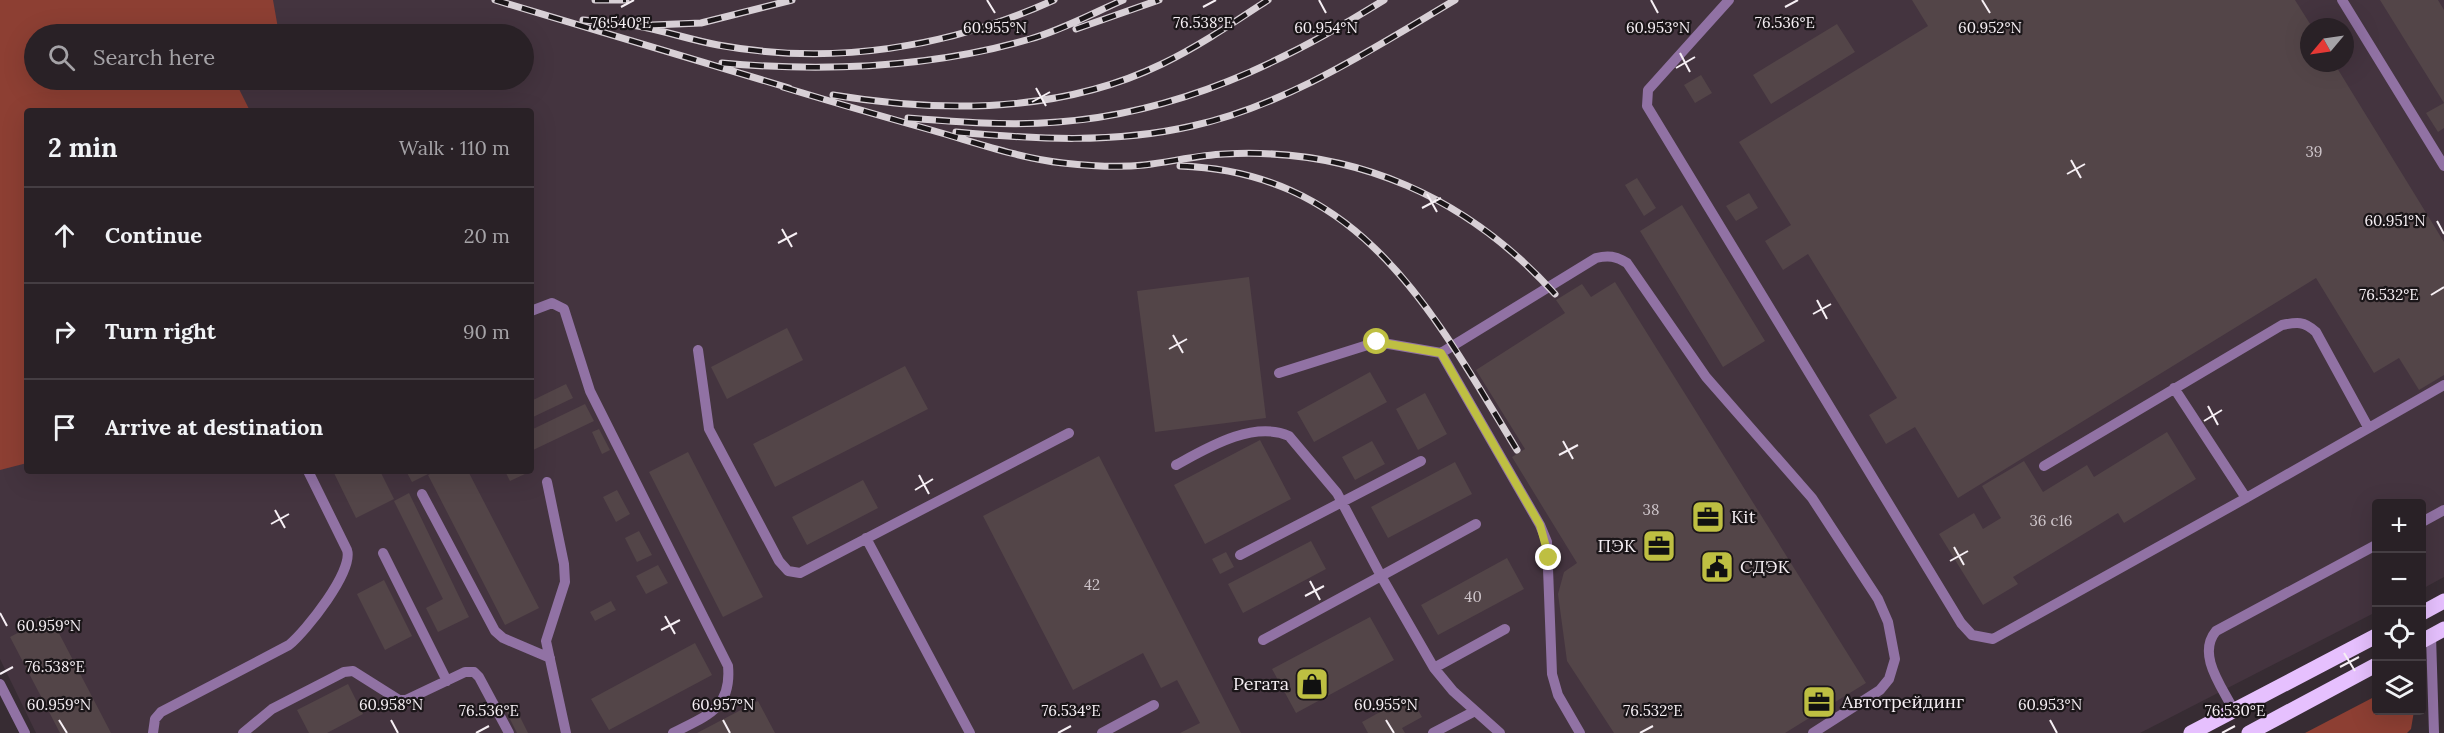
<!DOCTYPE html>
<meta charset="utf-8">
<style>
body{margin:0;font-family:Lora,serif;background:#31292e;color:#f1f3f6}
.controls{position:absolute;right:18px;bottom:18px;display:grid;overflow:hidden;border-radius:6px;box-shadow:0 6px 24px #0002}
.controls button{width:54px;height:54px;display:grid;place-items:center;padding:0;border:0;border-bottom:2px solid #453e43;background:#292126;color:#f1f3f6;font:30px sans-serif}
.compass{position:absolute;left:2300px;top:18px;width:54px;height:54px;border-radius:50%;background:#292126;box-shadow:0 6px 24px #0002;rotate:241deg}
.stop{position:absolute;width:18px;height:18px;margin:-14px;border:4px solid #bebf42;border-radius:50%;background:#fff}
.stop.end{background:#bebf42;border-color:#fff;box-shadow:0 2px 6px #0008}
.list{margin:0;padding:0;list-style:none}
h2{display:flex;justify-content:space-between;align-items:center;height:78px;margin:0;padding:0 24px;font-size:26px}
h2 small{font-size:20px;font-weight:400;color:#a5a3a7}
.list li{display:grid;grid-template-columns:39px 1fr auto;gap:18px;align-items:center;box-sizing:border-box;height:96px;padding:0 24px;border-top:2px solid #453e43}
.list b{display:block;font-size:22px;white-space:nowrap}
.list em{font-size:20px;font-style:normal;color:#a5a3a7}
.icon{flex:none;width:33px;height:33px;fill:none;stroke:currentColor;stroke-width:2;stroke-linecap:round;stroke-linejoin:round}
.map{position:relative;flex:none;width:2444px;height:733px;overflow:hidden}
.search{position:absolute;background:#292126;box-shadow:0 6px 24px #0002;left:24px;top:24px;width:510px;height:66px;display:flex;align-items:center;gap:15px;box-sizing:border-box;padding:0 21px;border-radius:33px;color:#a5a3a7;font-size:22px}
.panel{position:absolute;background:#292126;box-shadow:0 6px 24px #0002;left:24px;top:108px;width:510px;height:366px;border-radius:6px}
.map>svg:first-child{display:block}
.built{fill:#44343f;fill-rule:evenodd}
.green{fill:#8d3f33}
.building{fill:#534548}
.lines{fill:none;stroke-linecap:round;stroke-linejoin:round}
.lane{stroke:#9172a4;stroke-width:10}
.primary{stroke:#e6c0fe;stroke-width:15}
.rail-casing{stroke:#d8d0d6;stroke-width:7}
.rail{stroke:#1b1619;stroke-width:4.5;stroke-dasharray:14;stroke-linecap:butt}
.route{stroke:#bebf42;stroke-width:8}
.ticks{fill:none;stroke:#f6eff4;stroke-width:2}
.labels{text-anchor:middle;stroke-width:4.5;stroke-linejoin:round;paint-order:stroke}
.number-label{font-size:15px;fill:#cdc4c9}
.poi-label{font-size:18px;fill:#f6eff4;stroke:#1b1619;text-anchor:start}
.ticks-label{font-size:15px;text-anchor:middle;fill:#f6eff4;stroke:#1b1619;stroke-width:4.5;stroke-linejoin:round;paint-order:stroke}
</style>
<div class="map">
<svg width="2444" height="733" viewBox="0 0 2444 733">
<rect width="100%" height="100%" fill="#372c33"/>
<path class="built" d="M0,0H2444V577L2422,589V504H2376V612L2140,733H36L0,659ZM2309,27H2345V63H2309ZM34,34H524V80H34ZM27,111H531V471H27Z"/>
<path class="green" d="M0,0H273L279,34H34V80H242L237,85L250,111H27V463L0,470Z
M2376,696V710L2414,711L2411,729L2407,733H2305Z"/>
<path class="building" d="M1912,0H2295L2312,27H2309V63H2334L2444,242V375L2419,390L2399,358L2374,373L2316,278L1958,498L1915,427L1886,444L1869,415L1897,398L1808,254L1783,270L1765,241L1791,225L1739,142L1928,26Z
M2380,0H2438L2444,10V128L2438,132L2426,113L2444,103Z
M1837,24L1855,52L1771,104L1753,75Z
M1701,75L1712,93L1695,103L1684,85Z
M1637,178L1656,208L1644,216L1625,185Z
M1749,193L1758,208L1736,221L1726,206Z
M1682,205L1765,341L1723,367L1640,231Z
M1249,277L1266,418L1155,432L1137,291Z
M1615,282L1866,683L1785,733H1614L1567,661L1558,594L1564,572L1577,563L1512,457L1525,449L1476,370L1565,313L1556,300L1582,284L1591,297Z
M787,328L803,360L727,399L711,367Z
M905,366L928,409L775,487L753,444Z
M1370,372L1387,402L1314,442L1297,412Z
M566,384L573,398L533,417L531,401Z
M1425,393L1447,434L1418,450L1396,409Z
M585,404L594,421L531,451V430Z
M599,429L610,450L602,454L592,432Z
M2167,432L2196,479L2124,523L2118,513L2013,577L2018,584L1983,605L1939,534L1974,513L1983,529L2001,518L1982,486L2024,461L2043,492L2087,465L2094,477Z
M1260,440L1291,499L1205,544L1174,485Z
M1372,441L1385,464L1355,480L1342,457Z
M688,452L763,597L723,617L649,472Z
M1099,456L1241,733H1180L1200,723L1177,680L1161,688L1143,653L1073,690L983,516Z
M1455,462L1472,494L1388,538L1371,507Z
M333,471H380L394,499L356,518Z
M406,471H434L412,482Z
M436,471H468L539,608L505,625L428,475Z
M505,471H526L527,473L510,481Z
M863,480L878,508L807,545L792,517Z
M617,490L630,514L616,522L603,497Z
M409,493L469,617L438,632L426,608L443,599L394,501Z
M639,531L652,555L637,562L625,538Z
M1311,541L1326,569L1243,613L1228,584Z
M1226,552L1234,567L1220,574L1212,559Z
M1507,558L1524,589L1438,635L1421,605Z
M658,565L668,583L646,594L636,576Z
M384,580L412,636L385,650L357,594Z
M611,601L616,610L595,621L590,612Z
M50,616L111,733H60L10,637Z
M1370,617L1394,660L1296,713L1272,669Z
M695,643L712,675L609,730L591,699Z
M348,684L363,714L327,733H309L297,710Z
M1410,696L1422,717L1402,728L1405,733H1368L1362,722L1380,712L1376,704L1386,699L1390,707Z
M758,701L775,733H697Z
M514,705L528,733H517L505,709Z"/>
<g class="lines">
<path class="lane" d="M1729,0L1648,90L1647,106L1961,623L1972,635L1993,639L2246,498L2444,385
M2342,0L2444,166
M531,311L552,303L564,309L590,391L728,666C732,709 706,716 673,733
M698,350L709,429L779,561L788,571L800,573L1069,433
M1441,353L1540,525L1547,542L1552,674L1558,695L1580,733
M1279,373L1377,342L1441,353L1596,258C1608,255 1616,256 1627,263L1706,377L1812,498L1878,599L1888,622L1895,659L1889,679L1880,690L1813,733
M2174,388L2246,498
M1176,465C1207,448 1253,420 1289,436L1337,493L1381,576L1476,524
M2044,466L2282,325C2297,322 2304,321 2316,332L2368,427
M547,482L564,564L565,582L546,641L566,733
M422,494L495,631L503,638L550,658
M2422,522L2444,510
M866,538L970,733
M383,553L447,681
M1240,555L1421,461
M2431,636L2434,733
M1263,640L1381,576L1434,668L1453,691L1500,733
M1434,668L1505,629
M0,684L25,733
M2234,711C2223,688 2196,655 2216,631L2376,545
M153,733L155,719L161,712L289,645C306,631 354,571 347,550L308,471
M243,733L272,709L344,672L353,671L399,700H406L465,672H474L479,677L509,733
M1102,733L1154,705
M1433,733L1475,711"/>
<path class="primary" d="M2422,613L2444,601
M2422,641L2444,629
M2191,733L2376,636
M2249,733L2376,665"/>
<defs>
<path id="rail" d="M495,0L789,88
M595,0H626
M583,20C601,22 620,23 638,26C665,31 691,40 718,45C833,66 948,48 1054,0
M652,25L701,23L792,0
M1076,29L1159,0
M722,63C825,72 930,68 1030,39C1062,30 1093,13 1123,0
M783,87C832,102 881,116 931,130C974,142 1018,158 1063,163C1090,166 1117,168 1144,165C1171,162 1198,155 1225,154C1356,147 1468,198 1555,294
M833,95C942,113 1061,113 1162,64C1199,46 1233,23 1268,0
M908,118C958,122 1008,126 1058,122C1178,113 1283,63 1384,0
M956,132C1034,139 1114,144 1192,126C1287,105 1372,49 1455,0
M1180,166C1362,172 1434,314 1517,450"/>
</defs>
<use href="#rail" class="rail-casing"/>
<use href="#rail" class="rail"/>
</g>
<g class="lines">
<path class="route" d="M1377,342L1441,353L1540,525L1549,558"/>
</g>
<path class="ticks" d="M987,0L995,13M1319,0L1326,13M1651,0L1658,13M1982,0L1990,13M621,7L634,0M1203,7L1216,0M1785,7L1798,0M1680,53L1690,72M1676,68L1695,57M1036,88L1046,106M1032,102L1050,92M2071,160L2081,178M2067,174L2085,164M1427,194L1437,212M1422,208L1441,198M2437,221L2444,234M782,229L792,247M778,243L797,233M2431,295L2444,287M1817,300L1827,319M1813,314L1831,304M1173,335L1183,353M1169,349L1187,339M2208,406L2218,425M2204,421L2222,410M1563,441L1573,459M1559,455L1578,445M919,475L929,494M915,490L933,479M275,510L285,528M271,524L289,514M1954,547L1964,565M1950,561L1968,551M1310,581L1320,600M1305,596L1324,586M0,613L7,626M665,616L675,634M661,630L680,620M2344,653L2355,671M2340,667L2359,657M0,674L13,667M59,720L67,733M391,720L398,733M723,720L730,733M1386,720L1394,733M2050,720L2057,733M476,733L489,726M1058,733L1071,726M1640,733L1653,726M2222,733L2235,726"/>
<defs>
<symbol id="office-square" viewBox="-11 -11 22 22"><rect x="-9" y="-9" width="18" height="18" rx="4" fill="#bebf42" stroke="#1b1619"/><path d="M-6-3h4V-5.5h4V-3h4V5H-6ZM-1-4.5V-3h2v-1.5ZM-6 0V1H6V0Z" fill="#111"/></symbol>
<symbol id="civic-square" viewBox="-11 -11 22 22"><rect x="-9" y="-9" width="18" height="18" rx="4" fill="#bebf42" stroke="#1b1619"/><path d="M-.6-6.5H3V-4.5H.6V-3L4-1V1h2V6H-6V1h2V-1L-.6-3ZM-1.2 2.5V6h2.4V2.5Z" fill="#111"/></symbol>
<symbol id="shop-square" viewBox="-11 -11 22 22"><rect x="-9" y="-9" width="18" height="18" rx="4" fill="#bebf42" stroke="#1b1619"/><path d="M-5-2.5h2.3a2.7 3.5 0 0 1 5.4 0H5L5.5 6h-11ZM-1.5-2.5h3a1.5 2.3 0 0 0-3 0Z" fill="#111"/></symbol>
</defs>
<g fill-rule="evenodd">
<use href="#office-square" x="1689" y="498" width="38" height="38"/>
<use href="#office-square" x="1640" y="527" width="38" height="38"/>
<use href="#civic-square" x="1698" y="548" width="38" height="38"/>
<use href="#shop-square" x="1293" y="665" width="38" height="38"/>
<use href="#office-square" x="1800" y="683" width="38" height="38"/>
</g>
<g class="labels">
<g class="number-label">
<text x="2314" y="157">39</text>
<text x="1651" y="515">38</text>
<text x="2051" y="526">36 с16</text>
<text x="1092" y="590">42</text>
<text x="1473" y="602">40</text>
</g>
<g class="poi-label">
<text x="1731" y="523">Kit</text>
<text x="1636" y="552" text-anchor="end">ПЭК</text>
<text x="1740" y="573">СДЭК</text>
<text x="1289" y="690" text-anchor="end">Регата</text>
<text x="1842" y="708">Автотрейдинг</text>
</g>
</g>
<g class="ticks-label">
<text x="621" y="28">76.540°E</text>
<text x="1785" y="28">76.536°E</text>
<text x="1203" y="28">76.538°E</text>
<text x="995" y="33">60.955°N</text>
<text x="1326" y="33">60.954°N</text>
<text x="1658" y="33">60.953°N</text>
<text x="1990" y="33">60.952°N</text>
<text x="2395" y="226">60.951°N</text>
<text x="2389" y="300">76.532°E</text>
<text x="49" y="631">60.959°N</text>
<text x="55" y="672">76.538°E</text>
<text x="59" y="710">60.959°N</text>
<text x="391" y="710">60.958°N</text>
<text x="723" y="710">60.957°N</text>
<text x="1386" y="710">60.955°N</text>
<text x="2050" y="710">60.953°N</text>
<text x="489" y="716">76.536°E</text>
<text x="1071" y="716">76.534°E</text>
<text x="1653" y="716">76.532°E</text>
<text x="2235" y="716">76.530°E</text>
</g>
</svg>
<div class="controls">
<button>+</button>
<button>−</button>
<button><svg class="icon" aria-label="locate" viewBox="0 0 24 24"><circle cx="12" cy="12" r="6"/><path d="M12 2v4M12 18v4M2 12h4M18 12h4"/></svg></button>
<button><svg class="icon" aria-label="layers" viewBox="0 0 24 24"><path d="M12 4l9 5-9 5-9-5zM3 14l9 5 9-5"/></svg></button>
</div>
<svg class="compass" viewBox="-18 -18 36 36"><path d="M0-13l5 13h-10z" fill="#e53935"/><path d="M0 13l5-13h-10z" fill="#a5a3a7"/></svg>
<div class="stop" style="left:1377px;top:342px"></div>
<div class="stop end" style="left:1549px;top:558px"></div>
<div class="search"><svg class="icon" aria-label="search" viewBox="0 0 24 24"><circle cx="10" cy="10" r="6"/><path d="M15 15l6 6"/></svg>Search here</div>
<section class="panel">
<h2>2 min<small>Walk · 110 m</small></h2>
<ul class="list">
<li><svg class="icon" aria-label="ahead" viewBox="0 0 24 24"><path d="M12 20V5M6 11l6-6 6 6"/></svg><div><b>Continue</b></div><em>20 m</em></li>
<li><svg class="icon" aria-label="right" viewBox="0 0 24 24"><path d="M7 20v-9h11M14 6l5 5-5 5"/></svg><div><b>Turn right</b></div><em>90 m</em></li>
<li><svg class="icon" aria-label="arrive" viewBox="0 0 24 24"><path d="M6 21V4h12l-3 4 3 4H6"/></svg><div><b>Arrive at destination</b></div></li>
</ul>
</section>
</div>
